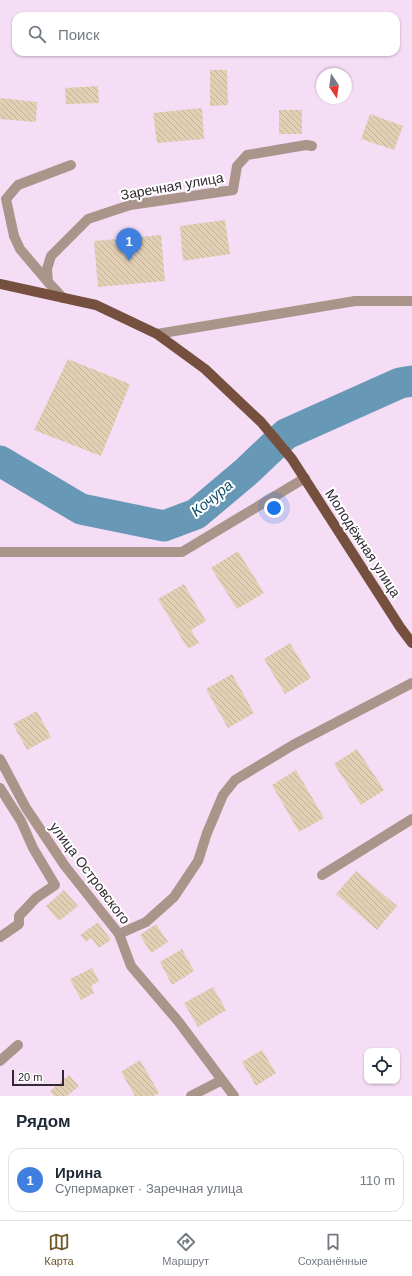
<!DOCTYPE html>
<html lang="ru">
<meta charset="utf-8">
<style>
body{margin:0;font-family:Arial,sans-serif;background:#f2f2f3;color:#1f2937}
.controls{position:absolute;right:12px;bottom:12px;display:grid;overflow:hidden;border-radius:8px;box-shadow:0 1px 3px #0004}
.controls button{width:36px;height:36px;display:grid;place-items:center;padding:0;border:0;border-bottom:1px solid #e0e1e3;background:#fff;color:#1f2937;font:20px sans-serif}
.compass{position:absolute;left:316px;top:68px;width:36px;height:36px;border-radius:50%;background:#fff;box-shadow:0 1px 3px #0004;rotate:167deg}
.scale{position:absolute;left:12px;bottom:10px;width:52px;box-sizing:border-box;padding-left:4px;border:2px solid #322932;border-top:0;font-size:11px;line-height:14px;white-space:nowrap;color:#322932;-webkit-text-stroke:3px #fff;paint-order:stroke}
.you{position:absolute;left:274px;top:508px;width:14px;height:14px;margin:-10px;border:3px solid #fff;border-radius:50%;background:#1a73e8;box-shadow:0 0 0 6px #1a73e833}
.badge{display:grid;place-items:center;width:26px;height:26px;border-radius:50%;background:#715728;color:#fff;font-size:13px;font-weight:700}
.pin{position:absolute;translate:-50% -33px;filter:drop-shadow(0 1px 2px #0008)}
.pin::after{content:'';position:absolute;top:21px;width:14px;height:12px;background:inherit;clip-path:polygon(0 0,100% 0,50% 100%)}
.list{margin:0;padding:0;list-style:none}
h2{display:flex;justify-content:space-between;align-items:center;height:52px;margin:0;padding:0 16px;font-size:17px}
h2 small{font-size:13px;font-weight:400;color:#747a83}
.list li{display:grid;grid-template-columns:26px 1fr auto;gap:12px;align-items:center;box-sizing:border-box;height:64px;margin:0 8px 8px;padding:0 8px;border:1px solid #e0e1e3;border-radius:12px}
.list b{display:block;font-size:15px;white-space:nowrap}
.list p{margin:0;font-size:13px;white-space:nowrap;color:#747a83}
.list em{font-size:13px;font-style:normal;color:#747a83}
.icon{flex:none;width:22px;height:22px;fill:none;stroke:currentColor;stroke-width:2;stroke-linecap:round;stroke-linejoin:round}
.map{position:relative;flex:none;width:412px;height:1096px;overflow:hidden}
.search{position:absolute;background:#fff;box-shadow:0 1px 3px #0004;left:12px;right:12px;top:12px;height:44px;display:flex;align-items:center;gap:10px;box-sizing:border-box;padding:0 14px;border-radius:12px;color:#747a83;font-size:15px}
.sheet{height:124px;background:#fff}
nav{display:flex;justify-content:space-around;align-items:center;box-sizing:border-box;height:56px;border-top:1px solid #e0e1e3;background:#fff;font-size:11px;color:#747a83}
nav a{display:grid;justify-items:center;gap:2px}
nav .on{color:#715728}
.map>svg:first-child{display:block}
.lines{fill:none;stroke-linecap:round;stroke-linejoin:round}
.river{stroke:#6798b6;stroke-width:31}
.building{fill:url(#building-back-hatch)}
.minor{stroke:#ab948a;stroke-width:10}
.primary{stroke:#76503e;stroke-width:10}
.labels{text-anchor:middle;stroke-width:4;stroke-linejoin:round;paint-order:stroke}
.street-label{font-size:14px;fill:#322932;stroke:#fff}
.water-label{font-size:15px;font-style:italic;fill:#0e4d6c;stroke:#fff}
</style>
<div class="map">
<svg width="412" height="1096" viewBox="0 0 412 1096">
<defs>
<pattern id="building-back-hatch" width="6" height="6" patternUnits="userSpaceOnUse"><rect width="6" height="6" fill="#e2cfb4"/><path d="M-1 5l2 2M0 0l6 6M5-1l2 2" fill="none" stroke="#c2b29b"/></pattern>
</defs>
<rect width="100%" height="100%" fill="#f6ddf6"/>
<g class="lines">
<path class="river" d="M0,461L81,509L164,526L196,514L247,471L286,434L400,383L412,381"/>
</g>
<path class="building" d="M210,70H227L228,105L210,106Z
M98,86L99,103L66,104L65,88Z
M0,98L37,102L36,122L0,119Z
M202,108L204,139L157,143L153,113Z
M279,110H302V134H279Z
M370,114L403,126L394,150L361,139Z
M225,220L230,254L183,261L180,226Z
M161,235L165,281L98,287L94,241Z
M68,359L130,384L101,456L34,430Z
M238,551L264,593L237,609L211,568Z
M184,584L206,621L191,630L199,643L188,649L158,599Z
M290,643L311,678L285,694L264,659Z
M232,674L254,713L228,728L206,689Z
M37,711L51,737L27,750L13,724Z
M357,749L384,790L361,805L334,764Z
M296,770L324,818L299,832L272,785Z
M356,871L397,906L377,930L336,894Z
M64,890L78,906L59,921L46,906Z
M98,922L111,940L99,948L91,938L86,942L80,935Z
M156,924L168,942L151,953L140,935Z
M182,949L194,971L172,985L160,962Z
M92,968L99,981L91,986L94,993L81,1000L70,979Z
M213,987L226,1010L198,1027L184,1003Z
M262,1050L276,1073L256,1086L242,1062Z
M140,1060L159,1093L153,1096H135L121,1072Z
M69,1075L79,1086L67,1096H54L50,1091Z"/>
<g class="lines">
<path class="minor" d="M48,282L20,249L14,236L6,199L18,185L71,165
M63,298L48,282L47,269L51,256L88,219L130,205L233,190L237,166L247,155L306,145L312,146
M157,334L355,301H412
M0,552H182L305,478
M0,759L26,808L65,866L119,934L131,966L178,1021L234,1096
M0,788L21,821L33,848L55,885L36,898L19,916V924L0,937
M322,875L412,819
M119,934L146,922L174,897L198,861L207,833L223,795L235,780L293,745L412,683
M0,1061L18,1045
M191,1096L222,1080"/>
<path class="primary" d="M0,284L96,305L157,334L205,369L261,422L292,459L400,627L412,643"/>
</g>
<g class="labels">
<g class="street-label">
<text transform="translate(172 186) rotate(-10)" y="5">Заречная улица</text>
<text transform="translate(363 543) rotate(57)" y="5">Молодёжная улица</text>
<text transform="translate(90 873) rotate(53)" y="5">улица Островского</text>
</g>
<g class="water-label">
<text transform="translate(212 498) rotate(-39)" y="5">Кочура</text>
</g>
</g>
</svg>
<div class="controls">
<button><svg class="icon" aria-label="locate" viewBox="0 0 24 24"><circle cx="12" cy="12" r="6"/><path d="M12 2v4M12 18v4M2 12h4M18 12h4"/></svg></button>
</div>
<svg class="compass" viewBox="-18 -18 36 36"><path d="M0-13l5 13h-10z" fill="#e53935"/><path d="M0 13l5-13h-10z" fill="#747a83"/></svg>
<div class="scale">20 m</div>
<div class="you"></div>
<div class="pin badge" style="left:129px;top:261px;background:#3f7fe0">1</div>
<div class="search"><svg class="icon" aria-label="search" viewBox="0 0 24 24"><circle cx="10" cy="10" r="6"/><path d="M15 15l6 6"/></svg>Поиск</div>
</div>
<section class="sheet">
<h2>Рядом<small></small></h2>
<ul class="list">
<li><span class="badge" style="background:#3f7fe0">1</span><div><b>Ирина</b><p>Супермаркет · Заречная улица</p></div><em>110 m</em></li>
</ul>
</section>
<nav>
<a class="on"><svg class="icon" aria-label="map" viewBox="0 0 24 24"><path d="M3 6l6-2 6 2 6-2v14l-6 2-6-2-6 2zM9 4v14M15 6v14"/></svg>Карта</a>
<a><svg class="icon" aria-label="directions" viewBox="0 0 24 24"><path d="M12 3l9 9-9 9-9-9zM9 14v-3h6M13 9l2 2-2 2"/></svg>Маршрут</a>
<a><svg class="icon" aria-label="saved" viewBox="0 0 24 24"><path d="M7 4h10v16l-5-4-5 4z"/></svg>Сохранённые</a>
</nav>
